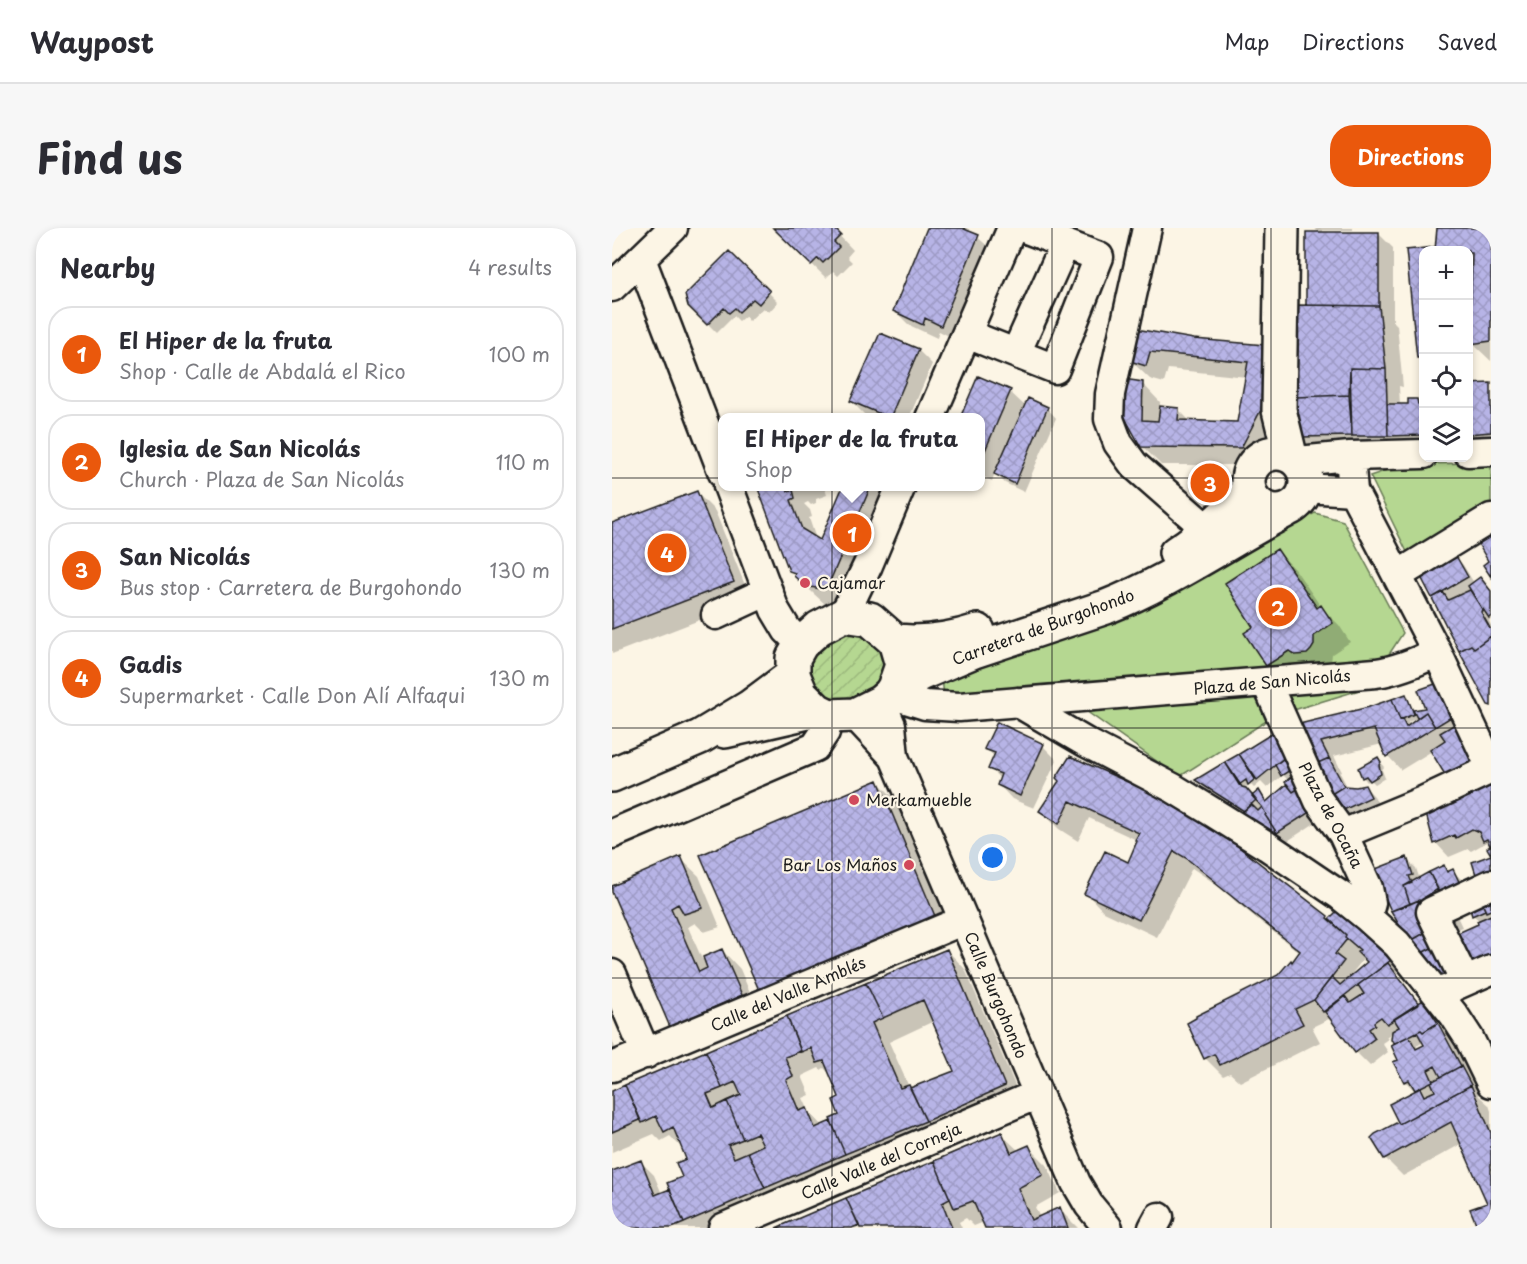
<!DOCTYPE html>
<meta charset="utf-8">
<style>
body{margin:0;font-family:"Playpen Sans",sans-serif;background:#f7f7f7;color:#2b2b33}
.controls{position:absolute;right:18px;top:18px;display:grid;overflow:hidden;border-radius:12px;box-shadow:0 3px 9px #0003}
.controls button{width:54px;height:54px;display:grid;place-items:center;padding:0;border:0;border-bottom:2px solid #e1e1e2;background:#fff;color:#2b2b33;font:30px sans-serif}
.you{position:absolute;left:381px;top:630px;width:21px;height:21px;margin:-15px;border:4px solid #fff;border-radius:50%;background:#1a73e8;box-shadow:0 0 0 9px #1a73e833}
.badge{display:grid;place-items:center;width:39px;height:39px;border-radius:50%;background:#ea580c;color:#fff;font-size:20px;font-weight:700}
.pin{position:absolute;translate:-50% -50%;border:3px solid #fff;box-shadow:0 2px 6px #0006}
.popup{position:absolute;left:106px;top:185px;width:267px;height:78px;box-sizing:border-box;display:grid;place-content:center;border-radius:12px;background:#fff;filter:drop-shadow(0 2px 4px #0005);font-size:20px;white-space:nowrap;color:#7c7c81}
.popup b{font-size:22px;color:#2b2b33}
.popup::after{content:'';position:absolute;left:50%;top:100%;margin-left:-12px;border:12px solid transparent;border-top-color:#fff}
.list{margin:0;padding:0;list-style:none}
h2{display:flex;justify-content:space-between;align-items:center;height:78px;margin:0;padding:0 24px;font-size:26px}
h2 small{font-size:20px;font-weight:400;color:#7c7c81}
.list li{display:grid;grid-template-columns:39px 1fr auto;gap:18px;align-items:center;box-sizing:border-box;height:96px;margin:0 12px 12px;padding:0 12px;border:2px solid #e1e1e2;border-radius:24px}
.list b{display:block;font-size:22px;white-space:nowrap}
.list p{margin:0;font-size:20px;white-space:nowrap;color:#7c7c81}
.list em{font-size:20px;font-style:normal;color:#7c7c81}
.icon{flex:none;width:33px;height:33px;fill:none;stroke:currentColor;stroke-width:2;stroke-linecap:round;stroke-linejoin:round}
.map{position:relative;flex:none;width:879px;height:1000px;overflow:hidden;border-radius:24px}
header{display:flex;align-items:center;gap:36px;box-sizing:border-box;height:84px;padding:0 30px;background:#fff;border-bottom:2px solid #e1e1e2}
header strong{font-size:28px}
nav{display:flex;gap:33px;margin-inline-start:auto;font-size:21px}
.intro{display:flex;align-items:center;justify-content:space-between;box-sizing:border-box;height:144px;padding:0 36px}
h1{margin:0;font-size:42px}
.button{padding:15px 27px;border-radius:24px;background:#ea580c;color:#fff;font-size:21px;font-weight:700}
main{display:flex;gap:36px;padding:0 36px}
aside{flex:1;background:#fff;border-radius:24px;box-shadow:0 3px 9px #0003}
.map>svg:first-child{display:block}
.green{fill:#b5d791;stroke:#687a56;stroke-width:1.5}
.garden{fill:url(#garden-furrows);stroke:#687a56;stroke-width:1.5}
.shadow{fill:#0003;fill-rule:evenodd}
.building{fill:url(#building-cross-hatch);stroke:#1c1c1c;stroke-width:1.5}
.lines{fill:none;stroke-linecap:round;stroke-linejoin:round}
.minor-casing{stroke:#1c1c1c;stroke-width:33}
.major-casing{stroke:#1c1c1c;stroke-width:38}
.minor{stroke:#fcf5e5;stroke-width:28}
.major{stroke:#fcf5e5;stroke-width:33}
.grid{fill:none;stroke:#1c1c1c;stroke-width:1.5;stroke-opacity:0.55}
.poi-dot{fill:#d1495b;stroke:#fcf5e5;stroke-width:2}
.labels{text-anchor:middle;stroke-width:4.5;stroke-linejoin:round;paint-order:stroke}
.poi-label{font-size:16px;fill:#1c1c1c;stroke:#fcf5e5;text-anchor:start}
.street-label{font-size:16px;fill:#1c1c1c;stroke:#fcf5e5}
</style>
<header>
<strong>Waypost</strong>
<nav><a>Map</a><a>Directions</a><a>Saved</a></nav>
</header>
<div class="intro"><h1>Find us</h1><a class="button">Directions</a></div>
<main>
<aside>
<h2>Nearby<small>4 results</small></h2>
<ul class="list">
<li><span class="badge">1</span><div><b>El Hiper de la fruta</b><p>Shop · Calle de Abdalá el Rico</p></div><em>100 m</em></li>
<li><span class="badge">2</span><div><b>Iglesia de San Nicolás</b><p>Church · Plaza de San Nicolás</p></div><em>110 m</em></li>
<li><span class="badge">3</span><div><b>San Nicolás</b><p>Bus stop · Carretera de Burgohondo</p></div><em>130 m</em></li>
<li><span class="badge">4</span><div><b>Gadis</b><p>Supermarket · Calle Don Alí Alfaqui</p></div><em>130 m</em></li>
</ul>
</aside>
<div class="map">
<svg width="879" height="1000" viewBox="0 0 879 1000">
<defs>
<pattern id="garden-furrows" width="10" height="10" patternUnits="userSpaceOnUse" patternTransform="scale(1.5)"><rect width="10" height="10" fill="#b5d791"/><path d="M-1 1l2-2M0 10L10 0M9 11l2-2" fill="none" stroke="#9bb87c"/></pattern>
<pattern id="building-cross-hatch" width="8" height="8" patternUnits="userSpaceOnUse" patternTransform="scale(1.5)"><rect width="8" height="8" fill="#b7b4e6"/><path d="M0 0l8 8M0 8l8-8" fill="none" stroke="#9d9ac5"/></pattern>
</defs>
<rect width="100%" height="100%" fill="#fcf5e5"/>
<filter id="ink" filterUnits="userSpaceOnUse"><feTurbulence type="fractalNoise" baseFrequency=".0167" numOctaves="2"/><feDisplacementMap in="SourceGraphic" scale="12" xChannelSelector="R" yChannelSelector="G"/><feConvolveMatrix kernelMatrix="1 2 1 2 8 2 1 2 1" color-interpolation-filters="sRGB"/></filter>
<g filter="url(#ink)">
<path class="green" d="M879,235V277L796,326L758,248L793,236Z
M703,285L731,293L791,405L774,431L332,471L330,447L515,381Z
M777,453L662,488L567,549L467,478Z"/>
<path class="garden" d="M230,403L255,404L276,428L268,457L242,474L212,471L196,447L198,428Z"/>
<path class="shadow" d="M163,0H220L241,22L235,29L240,34L226,48L221,43L214,50Z
M317,0H355L380,22L343,111L327,103L325,110L297,97L283,83Z
M702,0H741V2H711V5L767,6L781,20V93L785,97L791,159L787,158L788,177H798L805,173L810,178H812V216L698,218L689,209L698,79L696,76L707,5Z
M827,0H879V133L860,115L861,42H856V22H825Z
M117,25L166,74L157,84L151,80L137,93L133,88L127,93L122,88L105,105L78,78Z
M525,103L581,113L653,118L671,193L647,237H549L530,218L509,178L530,155L548,174V180L566,181L579,194L626,195L635,149L556,141L552,155L538,151L519,133Z
M306,122L320,136L297,190H260L253,187L239,173Z
M879,157V218L856,220V158Z
M398,164L414,179L435,180L444,190L412,264L393,255L383,245L380,253L369,248V190Z
M147,258H212L215,267L204,271V275L199,277L196,274L192,276L198,282L200,289L197,290L204,311L209,314L233,258H284L227,378L213,376L202,366L178,342Z
M85,265L103,283L139,372L0,426V297Z
M665,323L683,341L709,379L727,397L738,414L720,426L719,435L673,456L655,438L634,406L644,399Z
M842,328L851,337L862,355L868,351L879,362V391L877,393L879,397V478L848,422L810,347Z
M828,455L852,507L820,523L789,542L776,528L770,516L722,528L730,544L728,545L736,560L752,558L762,568L767,578L733,594L681,499L757,481L793,468L797,472L802,483L815,481ZM806,490V491L798,498L796,494Z
M664,504L712,589L668,618L632,585L594,561L585,553ZM671,547L677,553V557L656,574L647,564L641,569L632,560L638,556L642,560L649,554L655,560Z
M431,518L445,532L422,580L400,571L387,557L389,552L378,540L383,529L374,521Z
M765,531L772,539L770,542L773,550L763,556L759,552L755,554L751,549Z
M879,552V618L875,614L859,623L856,621L837,629L824,615Z
M449,553L615,609L626,620L718,692L726,684L787,742L784,745L808,776L811,774L820,783L840,810L862,852L860,853L867,868L877,877L879,883V1000H868L877,976L851,915L791,948L773,930L804,864L793,853L782,803L774,809L776,811L770,815L776,824L758,838L744,824L719,790L700,799L708,814L628,854L618,845L611,848L593,830L680,736L688,725L623,673L614,663L580,640L545,709L492,684L474,665L516,636L527,613L477,590L466,613L447,601L429,583ZM753,729L757,734L743,746L741,744ZM698,770H703L708,777L706,778ZM812,814L814,818L808,821L804,818Z
M266,554L284,572L340,706L167,779L148,761Z
M68,630L87,648L108,699L92,704L83,695L76,699L90,731L110,722L128,741L147,786L78,817L60,798L0,660Z
M794,631L804,640L808,652L831,639L837,645L841,643L850,652L858,669L826,688L851,751L830,760L781,682Z
M879,664V740L861,747L868,697V693L861,687Z
M840,681L844,686L850,699L839,704L835,699Z
M335,722L353,741L411,876L121,1000H0V945L28,933L42,947L50,966L57,963L72,950L76,931L71,921L58,908L49,913L42,906L0,924V865ZM322,793L344,844L299,861L297,859L277,814ZM207,840L209,842L212,840L219,847L229,870V888L210,898L198,885L191,870L198,867L190,848Z
M0,812L13,844L0,849Z
M389,906L407,923L417,919L435,937L448,965L423,979L428,990L447,981L466,1000H374L372,994L362,998L354,990L347,994L350,1000H168Z"/>
<path class="building" d="M161,0H222L229,7L222,14L227,19L211,35L206,30L199,37Z
M315,0H352V1L367,7L329,98L313,90L311,97L281,83Z
M825,0H879V113L858,116L860,25H856V22H823Z
M694,4H767V78L694,77Z
M823,19L824,22H812V130H805L794,22Z
M117,23L158,63L147,76L141,71L127,84L123,80L117,85L112,80L95,97L76,78L73,67Z
M682,77L767,78L774,141L738,140L737,167L684,169Z
M524,101L582,111L653,117V174L629,220L529,219L507,179L512,151L531,154L530,192L546,193L548,178L567,180L566,192L625,194L636,134L538,124L534,138L518,133Z
M268,105L307,121L278,190L238,173Z
M738,140L774,141L776,208H740Z
M366,148L399,162L369,232V190H348Z
M879,155V204L856,206V156Z
M737,167L740,208L688,209L684,169Z
M416,170L436,179L403,256L382,246Z
M796,171H805L806,176H812V207L776,208L775,176H796Z
M145,258H174L176,263L181,262L183,270L179,272L190,301L208,312L231,258H259L215,360L210,358L209,361L193,358L182,348L183,345L177,343Z
M85,263L122,354L0,401V295Z
M875,305L879,311V349L871,337L876,333L864,312Z
M665,321L705,380L709,377L721,395L702,408V417L699,422L695,426L683,427L677,423L654,438L632,405L641,399L613,355Z
M843,326L856,349L820,370L808,347Z
M868,349L879,363V388L877,390L871,381H870L856,358Z
M858,362L870,381L869,384L879,402V408L862,420L859,417L847,423L820,370L831,364L836,372Z
M879,408V478L876,477L847,423L859,417L862,420Z
M829,454L844,486L823,499L814,484L805,490L801,482L813,480L806,462Z
M794,466L802,486L788,492L780,471Z
M780,471L788,492L790,491L794,499L814,484L823,499L774,529L762,501L709,514L717,530L697,539L679,498L757,479Z
M385,494L432,516L408,568L385,557L389,546L376,541L383,525L372,521Z
M843,496L862,535L835,550L818,522L833,512L828,505Z
M664,503L677,526L645,552L627,526Z
M627,526L643,551L636,557L634,552L627,557L613,534Z
M677,526L683,539L669,548L663,537Z
M458,528L580,583L716,688L715,690L734,707L733,709L735,711L723,726L732,733L702,772L683,781L691,796L608,837L602,826L592,831L575,795L584,790V788L666,747L679,732L680,734L688,723L603,655L604,654L574,630L562,623L527,692L472,666L493,623L516,634L525,613L523,612L527,605L458,573L447,596L427,583L447,553L444,550Z
M766,529L769,534L767,537L769,546L758,553L754,548L750,550L746,540Z
M717,530L732,558L713,570L697,539Z
M613,534L630,559L634,560L644,572L632,583L583,552Z
M685,544L692,557L681,564L673,554Z
M879,551V627L875,620L878,618L875,611L871,613L867,604L860,601L844,610L842,607L822,616L813,582Z
M266,552L323,688L147,762L88,627Z
M675,556L681,564L692,557L704,580L665,605L653,587L654,586L650,579L640,568L647,562L654,574Z
M753,557L759,569L723,586L713,570L732,558L744,559Z
M639,576L646,583L650,579L654,586L653,587L665,605L658,610L626,588Z
M879,627V648L866,653L860,634Z
M69,628L91,680L72,686L66,676L59,680L87,744L95,740L91,729L110,721L130,767L58,799L0,664V658Z
M795,629L801,647L797,648L800,655L792,658L798,676L779,683L761,642Z
M832,637L835,644L841,641L850,660L830,670L817,644Z
M817,644L826,661L813,669L818,678L812,683L807,672L798,676L792,658Z
M879,663V682L874,684L867,667Z
M867,667L873,682L860,688L858,681Z
M807,672L819,701L797,714L779,683Z
M726,682L779,732L711,784L702,772L720,749L728,757L755,734L745,724L748,722L733,709L734,707L717,691Z
M879,687V727L851,739L837,709L866,696L865,693Z
M821,700L829,715L804,728L797,714Z
M829,715L843,742L820,752L804,728Z
M335,721L393,858L314,893L298,860L342,843L311,772L271,790L254,755Z
M776,735L807,776L775,796L769,789L762,794L763,797L757,801L763,810L743,825L713,784L733,768L738,775L752,766L746,757Z
M254,755L271,790L260,795L288,860L297,857L314,893L233,926L218,891L227,887L221,872L227,869L212,833L205,835L199,820L189,824L175,788Z
M811,772L826,795L811,804L809,802L783,815L779,812L780,803L787,799L782,791Z
M175,788L189,823L173,829L181,848L174,852L187,883L195,880L203,900L219,893L233,926L153,960L136,924L151,917L145,905L131,911L115,873L129,867L123,854L110,860L94,823Z
M826,795L849,838L829,849L823,838L816,842L821,853L803,862L797,852L792,854L781,834L786,832L779,817L797,808L804,821L812,817L805,804L809,802L811,804Z
M94,823L110,860L95,866L101,880L115,873L131,911L116,917L122,930L136,924L153,960L72,995L55,955L70,949L64,935L74,931L61,899L52,904L44,888L30,895L13,857Z
M849,838L859,857L787,896L777,876L808,860L812,868L823,863L819,854Z
M13,857L28,892L0,904V863Z
M859,857L879,905V1000H866L858,981L875,975L839,894L772,931L759,910L763,906L786,894L787,896Z
M390,904L399,925L417,917L431,947L406,960L419,992L448,979L456,1000H373L361,973L342,980L322,933Z
M29,932L43,967L58,961L72,995L60,1000H0V943Z
M322,933L338,971L330,975L340,1000H248L234,970Z
M234,970L247,997L240,1000H164Z"/>
<g class="lines">
<defs>
<path id="minor" d="M535,0L498,166L497,191L506,215L522,237L596,302
M29,31L111,245
M0,59L61,0
M355,106L443,141L487,29L412,0
M404,125L453,16
M318,190L400,0
M856,224L879,223
M738,228L741,263L825,424L873,527L879,535
M686,233L738,228L812,226
M116,258L163,382L175,402L189,416
M694,260L741,263
M786,347L879,290
M104,387L156,363
M232,387L256,337L289,258
M654,454L707,573L731,606L756,660L759,675L755,689
M278,466L313,477L347,479L764,445C786,442 805,434 825,424
M269,474L279,497L282,529L464,955L477,977L496,1000
M405,474L475,515L561,560L602,585L655,618L729,668L755,689L785,716L842,787L857,810L879,855
M243,487L282,529
M0,606L203,519L213,504L217,488
M731,606L811,573L879,541
M0,746L34,826
M853,753L819,684L879,656
M836,761L879,742
M0,839L352,692
M111,1000L426,866
M541,1000L547,989"/>
<path id="major" d="M670,0L667,182L678,227
M636 254a29 29 0 1 1 58 0a29 29 0 1 1-58 0Z
M564,325C591,308 614,286 636,263
M232,387L258,391L283,413L290,437L282,460L278,466L269,474L243,487L217,488L205,482L189,466L181,447V430L189,416L207,400Z
M283,413C312,416 338,412 366,403
M282,460L310,445L362,423L494,379C557,354 613,315 673,283
M113,503L205,482
M0,547L88,509L138,479L181,447"/>
</defs>
<use href="#minor" class="minor-casing"/>
<use href="#major" class="major-casing"/>
<use href="#minor" class="minor"/>
<use href="#major" class="major"/>
</g>
</g>
<path class="grid" d="M220,0V1000M440,0V1000M659,0V1000M0,250H879M0,500H879M0,750H879"/>
<g class="poi-dot">
<circle cx="193" cy="355" r="6"/>
<circle cx="242" cy="572" r="6"/>
<circle cx="297" cy="637" r="6"/>
</g>
<g class="labels">
<g class="poi-label">
<text x="205" y="361">Cajamar</text>
<text x="254" y="578">Merkamueble</text>
<text x="285" y="643" text-anchor="end">Bar Los Maños</text>
</g>
<g class="street-label">
<text transform="translate(431 399) rotate(-20)" y="6">Carretera de Burgohondo</text>
<text transform="translate(660 454) rotate(-5)" y="6">Plaza de San Nicolás</text>
<text transform="translate(719 587) rotate(62)" y="6">Plaza de Ocaña</text>
<text transform="translate(176 766) rotate(-23)" y="6">Calle del Valle Amblés</text>
<text transform="translate(384 767) rotate(67)" y="6">Calle Burgohondo</text>
<text transform="translate(269 933) rotate(-23)" y="6">Calle Valle del Corneja</text>
</g>
</g>
</svg>
<div class="controls">
<button>+</button>
<button>−</button>
<button><svg class="icon" aria-label="locate" viewBox="0 0 24 24"><circle cx="12" cy="12" r="6"/><path d="M12 2v4M12 18v4M2 12h4M18 12h4"/></svg></button>
<button><svg class="icon" aria-label="layers" viewBox="0 0 24 24"><path d="M12 4l9 5-9 5-9-5zM3 14l9 5 9-5"/></svg></button>
</div>
<div class="you"></div>
<div class="pin badge" style="left:240px;top:305px">1</div>
<div class="popup"><b>El Hiper de la fruta</b>Shop</div>
<div class="pin badge" style="left:666px;top:379px">2</div>
<div class="pin badge" style="left:598px;top:255px">3</div>
<div class="pin badge" style="left:55px;top:325px">4</div>
</div>
</main>
